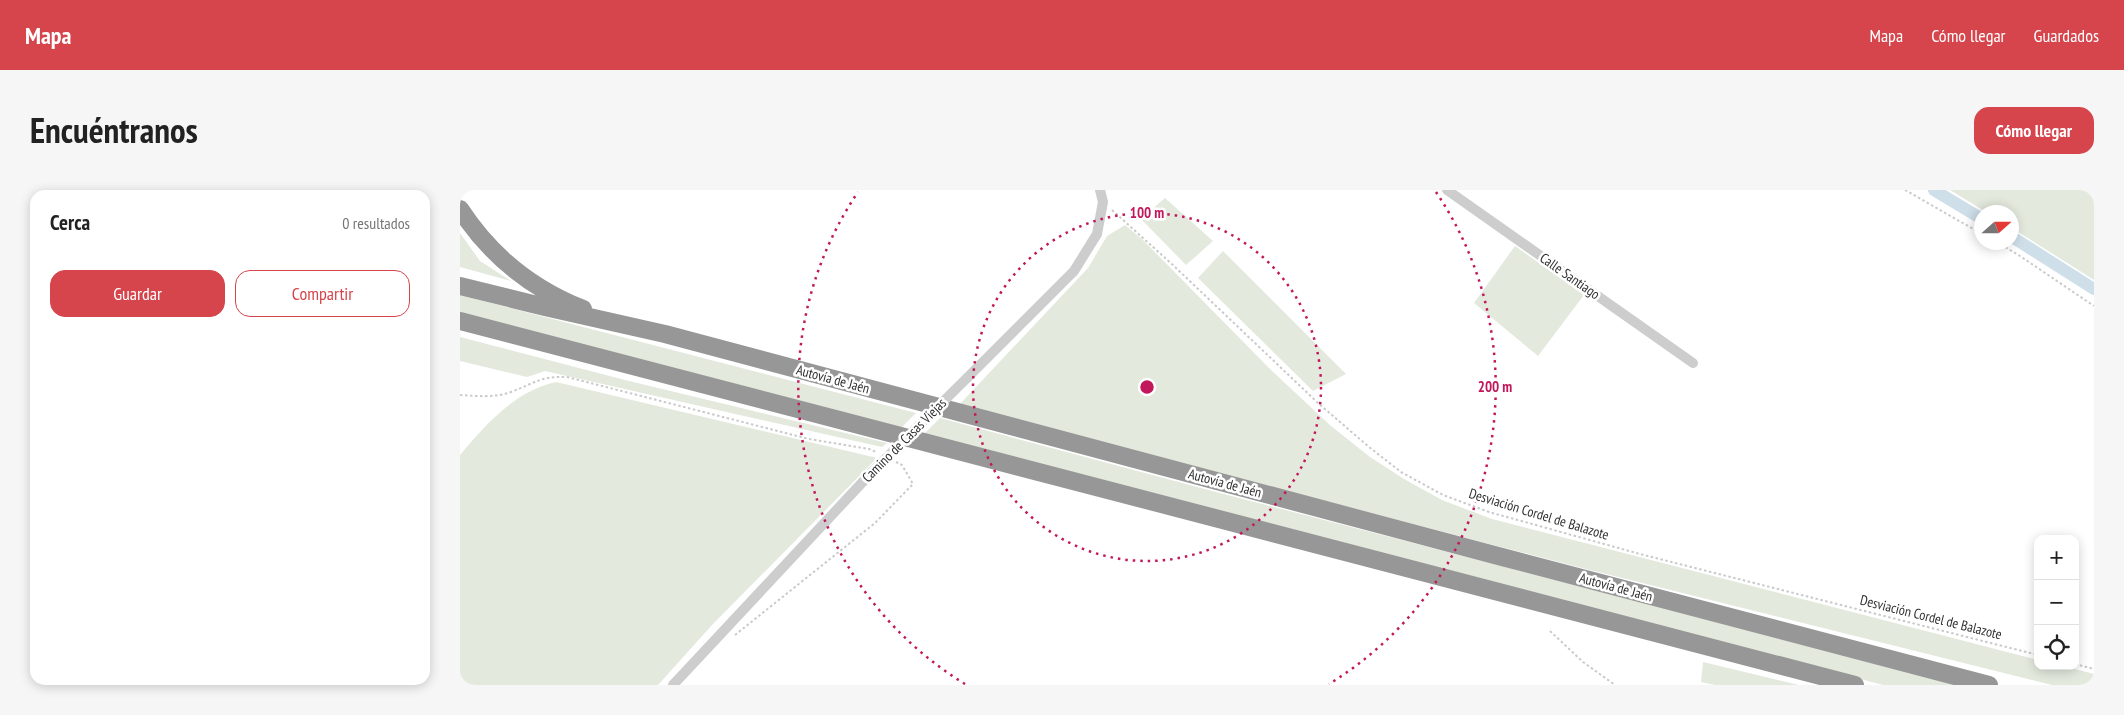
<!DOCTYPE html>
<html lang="es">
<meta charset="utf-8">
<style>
body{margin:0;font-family:"PT Sans Narrow",sans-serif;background:#f6f6f6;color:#222}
.controls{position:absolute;right:15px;bottom:15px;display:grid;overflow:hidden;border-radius:10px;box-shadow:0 2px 12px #0003}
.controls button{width:45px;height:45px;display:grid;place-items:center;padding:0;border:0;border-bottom:1px solid #e0e0e0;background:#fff;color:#222;font:25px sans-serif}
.compass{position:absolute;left:1514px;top:15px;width:45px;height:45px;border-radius:50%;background:#fff;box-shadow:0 2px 12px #0003;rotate:69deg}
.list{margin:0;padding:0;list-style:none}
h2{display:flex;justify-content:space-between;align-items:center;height:65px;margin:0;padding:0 20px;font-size:21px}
h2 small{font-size:16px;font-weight:400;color:#767676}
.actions{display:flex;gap:10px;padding:15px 20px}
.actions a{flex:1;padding:11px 0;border:1px solid #d6444c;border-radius:15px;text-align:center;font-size:18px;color:#d6444c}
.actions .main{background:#d6444c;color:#fff}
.icon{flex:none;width:28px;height:28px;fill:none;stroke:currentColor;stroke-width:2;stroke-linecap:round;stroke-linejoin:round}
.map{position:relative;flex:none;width:1634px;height:495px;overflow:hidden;border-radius:15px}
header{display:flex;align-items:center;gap:30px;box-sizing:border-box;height:70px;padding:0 25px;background:#d6444c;color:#fff}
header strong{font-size:24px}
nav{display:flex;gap:28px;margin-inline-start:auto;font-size:18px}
.intro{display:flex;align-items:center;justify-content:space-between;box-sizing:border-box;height:120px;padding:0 30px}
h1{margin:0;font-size:35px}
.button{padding:12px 22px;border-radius:15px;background:#d6444c;color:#fff;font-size:18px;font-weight:700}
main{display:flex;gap:30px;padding:0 30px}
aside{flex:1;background:#fff;border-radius:15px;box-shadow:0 2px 12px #0003}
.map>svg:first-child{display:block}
.green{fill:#e3e9dd}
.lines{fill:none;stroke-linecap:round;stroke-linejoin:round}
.canal{stroke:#cedfea;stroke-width:12}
.path{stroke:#cacaca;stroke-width:2;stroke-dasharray:2.5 2.5;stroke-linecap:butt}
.street{stroke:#cdcdcd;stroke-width:10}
.highway{stroke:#979797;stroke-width:18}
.street-bridge{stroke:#cdcdcd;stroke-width:10}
.ring{fill:none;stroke:#c2185b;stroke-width:2.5;stroke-dasharray:2.5 5}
.labels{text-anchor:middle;stroke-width:5;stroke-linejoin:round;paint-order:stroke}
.street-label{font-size:14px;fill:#303030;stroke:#fff}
.centre{fill:#c2185b;stroke:#fff;stroke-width:2.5}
.ring-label{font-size:15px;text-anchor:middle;font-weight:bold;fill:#c2185b;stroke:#fff;stroke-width:5;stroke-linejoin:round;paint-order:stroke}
</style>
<header>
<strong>Mapa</strong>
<nav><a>Mapa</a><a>Cómo llegar</a><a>Guardados</a></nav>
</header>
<div class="intro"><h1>Encuéntranos</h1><a class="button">Cómo llegar</a></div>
<main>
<aside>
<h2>Cerca<small>0 resultados</small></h2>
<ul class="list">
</ul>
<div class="actions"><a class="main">Guardar</a><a>Compartir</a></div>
</aside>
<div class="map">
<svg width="1634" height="495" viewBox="0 0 1634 495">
<rect width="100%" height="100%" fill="#fff"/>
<path class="green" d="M1490,0H1634V90L1552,38V22H1526Z
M705,8L753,51L726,75L681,29Z
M665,35L683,50L811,180L871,236L910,267L944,289L982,310L1032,329L1578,470V476H1603L1634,484V495H1592L1118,377L499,215L628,78L647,46Z
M0,43L20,71L51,91L0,77Z
M1055,56L1124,105L1078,166L1014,113Z
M763,61L886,184L853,201L738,88Z
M0,105L456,223L440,239L0,125Z
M0,147L165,190L427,253L422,257L85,181L67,187L0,171Z
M96,192L417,268L252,435L198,495H0V265C26,234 55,201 96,192Z
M480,228L756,302L1501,495H1423L464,244Z
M1243,472L1339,495H1255L1241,492Z"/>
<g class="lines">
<path class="canal" d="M1474,0L1522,29
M1552,47L1634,99"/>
<path class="path" d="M1445,0L1522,44
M652,20L714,76L858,213L909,257L941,282L983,305L1029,322L1180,364L1578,465
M1537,52L1560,66L1634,116
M0,205C17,206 35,208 51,202C75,193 80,186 107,187L349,249L409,259L416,262
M1090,441L1123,472L1155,495
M275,445L415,333L453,294L442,275L436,272
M1615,474L1634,479"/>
<path class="street" d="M987,0L1233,173
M507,188L614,81L637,44L643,12L640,0
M213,495L412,282"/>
<path class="highway" d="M0,19C30,65 72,99 123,119
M0,96L85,117L205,144L1042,367L1529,495
M0,131L1395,495"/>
<path class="street-bridge" d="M412,282L507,188"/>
</g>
<g class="ring">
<circle cx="687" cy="197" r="174"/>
<path d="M505 494A348 348 0 0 1 398 2M976 2A348 348 0 0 1 869 494"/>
</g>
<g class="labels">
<g class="street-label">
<text transform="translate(1110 86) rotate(35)" y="5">Calle Santiago</text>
<text transform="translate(373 189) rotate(15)" y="5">Autovía de Jaén</text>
<text transform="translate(444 250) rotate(-45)" y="5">Camino de Casas Viejas</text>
<text transform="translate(765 293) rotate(15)" y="5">Autovía de Jaén</text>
<text transform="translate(1079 324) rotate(17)" y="5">Desviación Cordel de Balazote</text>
<text transform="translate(1156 397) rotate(15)" y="5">Autovía de Jaén</text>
<text transform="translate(1471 427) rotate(14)" y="5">Desviación Cordel de Balazote</text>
</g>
</g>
<circle cx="687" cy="197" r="8" class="centre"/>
<g class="ring-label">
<text x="687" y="28">100 m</text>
<text x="1035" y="202">200 m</text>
</g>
</svg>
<div class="controls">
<button>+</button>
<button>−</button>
<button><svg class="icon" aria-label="locate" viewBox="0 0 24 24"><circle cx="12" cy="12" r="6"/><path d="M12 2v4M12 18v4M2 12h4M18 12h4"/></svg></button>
</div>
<svg class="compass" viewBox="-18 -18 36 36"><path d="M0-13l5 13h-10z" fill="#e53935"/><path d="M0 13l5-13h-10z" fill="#767676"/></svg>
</div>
</main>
